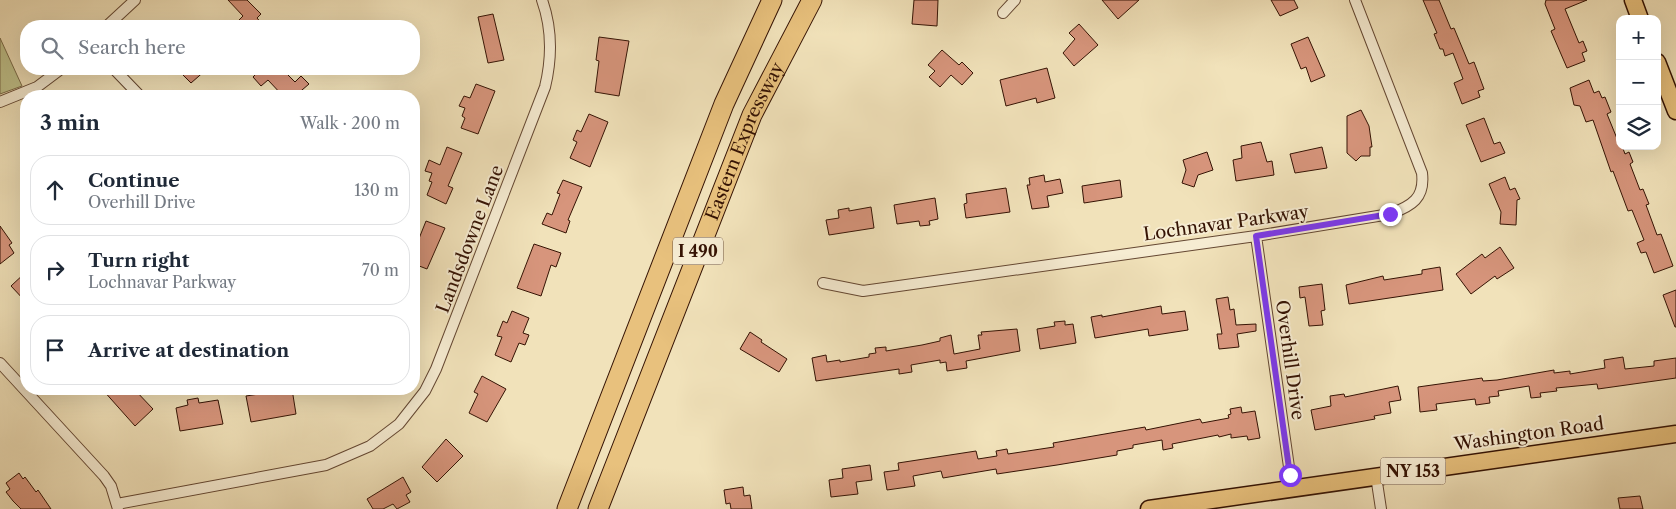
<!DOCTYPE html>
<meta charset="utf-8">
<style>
body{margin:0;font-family:"Libre Caslon Text",serif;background:#f2f2f3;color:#1f2937}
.controls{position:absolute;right:15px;top:15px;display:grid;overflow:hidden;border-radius:10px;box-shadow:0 5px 20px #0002}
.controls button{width:45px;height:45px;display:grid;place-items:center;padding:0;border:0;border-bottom:1px solid #e0e1e3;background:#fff;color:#1f2937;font:25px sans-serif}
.stop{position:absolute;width:15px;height:15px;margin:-11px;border:4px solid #7c3aed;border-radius:50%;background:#fff}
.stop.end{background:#7c3aed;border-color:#fff;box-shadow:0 1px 5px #0008}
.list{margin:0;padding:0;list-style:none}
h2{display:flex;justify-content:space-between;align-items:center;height:65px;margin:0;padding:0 20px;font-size:21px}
h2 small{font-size:16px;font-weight:400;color:#747a83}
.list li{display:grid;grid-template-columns:32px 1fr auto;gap:15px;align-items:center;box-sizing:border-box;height:70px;margin:0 10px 10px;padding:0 10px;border:1px solid #e0e1e3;border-radius:20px}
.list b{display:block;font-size:19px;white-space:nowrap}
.list p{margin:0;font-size:16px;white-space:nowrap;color:#747a83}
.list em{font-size:16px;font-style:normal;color:#747a83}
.icon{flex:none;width:28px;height:28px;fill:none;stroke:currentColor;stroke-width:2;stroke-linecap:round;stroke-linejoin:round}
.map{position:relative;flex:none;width:1676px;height:509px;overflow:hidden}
.search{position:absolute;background:#fff;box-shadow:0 5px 20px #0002;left:20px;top:20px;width:400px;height:55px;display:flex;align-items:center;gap:12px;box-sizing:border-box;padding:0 18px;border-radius:20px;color:#747a83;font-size:19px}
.panel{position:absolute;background:#fff;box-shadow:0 5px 20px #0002;left:20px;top:90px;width:400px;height:305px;border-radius:20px}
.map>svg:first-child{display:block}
.green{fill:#bfc28c;stroke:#7a6a48}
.building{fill:#d7957c;stroke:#351304}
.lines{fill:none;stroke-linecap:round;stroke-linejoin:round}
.minor-casing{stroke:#644732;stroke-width:12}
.primary-casing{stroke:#351304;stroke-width:19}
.motorway-casing{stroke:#351304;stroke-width:21}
.minor{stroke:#f6ecd2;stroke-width:10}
.primary{stroke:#e8c17d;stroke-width:16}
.motorway{stroke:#e8c17d;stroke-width:19}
.route{stroke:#7c3aed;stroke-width:6}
.labels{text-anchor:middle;stroke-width:4;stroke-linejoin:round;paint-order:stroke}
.shield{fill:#f6ecd2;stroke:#6f5442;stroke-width:1}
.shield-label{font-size:16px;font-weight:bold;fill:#351304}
.street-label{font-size:18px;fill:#351304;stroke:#f6ecd2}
</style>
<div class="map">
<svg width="1676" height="509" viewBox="0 0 1676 509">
<rect width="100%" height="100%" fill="#f1e2ba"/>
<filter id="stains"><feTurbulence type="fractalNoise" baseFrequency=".004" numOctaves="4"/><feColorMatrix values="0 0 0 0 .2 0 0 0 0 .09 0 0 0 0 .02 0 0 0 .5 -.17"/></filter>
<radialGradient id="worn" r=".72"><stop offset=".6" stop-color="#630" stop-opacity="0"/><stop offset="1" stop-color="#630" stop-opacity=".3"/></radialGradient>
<path class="green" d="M0,38L22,86L0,94Z"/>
<path class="building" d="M228,0H247L261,14L257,18L264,26H233L243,16Z
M914,0H938L937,26L912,24Z
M1102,0H1139L1118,19Z
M1271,0H1294L1298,8L1280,16Z
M1423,0H1439L1451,29L1454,28L1469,64L1474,62L1484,89L1478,91L1480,97L1462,104L1454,83L1463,79L1453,53L1445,56L1443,49H1440L1434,34L1437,33Z
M1546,0H1587L1565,9L1579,43L1583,41L1587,51L1582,53L1585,61L1567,68L1551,31L1555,29L1545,4Z
M493,14L504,60L488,63L478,17Z
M1079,24L1098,45L1074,66L1063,53L1075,39L1069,33Z
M599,37L629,41L619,96L595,92L599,61L596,60Z
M1308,37L1325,76L1311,82L1306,67L1301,69L1291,44Z
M942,50L959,65L962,62L973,73L962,85L951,75L940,87L929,77L935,71L928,65Z
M1047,68L1055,98L1037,103L1036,98L1006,106L1000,80Z
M177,69H207L191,83Z
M257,69H282L295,82L301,76L309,84L295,96H283L268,80L261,86L253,77L259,71Z
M1589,80L1594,93L1599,91L1602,98L1605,97L1611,112L1607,114L1618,141L1620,140V146H1622L1625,154L1629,152L1633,162L1630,164L1640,190L1643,189L1649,204L1646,205L1657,235L1661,234L1673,266L1654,273L1646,252L1641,253L1637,243L1644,240L1632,210L1628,211L1613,171L1611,172L1593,120L1586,122L1580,106L1574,105L1570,88Z
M476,84L495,91L478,134L461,128L465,118L462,116L465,108L459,106L464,96L470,98Z
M1361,110L1369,126L1372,147H1370V156H1361L1356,161L1347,153V116Z
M589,114L608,122L590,167L570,158L577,142L573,140L577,130L581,132Z
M1484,118L1494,144L1500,142L1505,153L1481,162L1466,125Z
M1261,142L1267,162L1272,161L1274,175L1236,181L1233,160L1242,158L1241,146Z
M447,147L462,153L448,186L453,188L446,204L427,195L432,182L429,181L432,173L425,171L429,160L440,165Z
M1322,147L1327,168L1295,173L1290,154Z
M1207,152L1213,170L1198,175L1194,187L1182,183L1186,170L1183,160Z
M1044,175L1045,182L1060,179L1063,193L1047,196L1049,207L1032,209L1027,185H1030L1029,178Z
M1505,177L1510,190L1515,188L1520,199L1517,200L1516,225L1500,224L1501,212L1489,184Z
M563,180L582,187L568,220L570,221L566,233L542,224L547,213L552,215L560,194L557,193Z
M1120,180L1122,197L1084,203L1082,186Z
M1006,188L1010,212L966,218L964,204L967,203L966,194Z
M935,198L938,219L929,221L930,225L920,226L919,221L897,224L894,205Z
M871,207L874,228L829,235L826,220L839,218L838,210L849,208V211Z
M426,221L445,228L427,269L414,264V251Z
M0,226L12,243L9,245L14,253L0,264Z
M534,244L561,253L556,267L551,265L541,296L517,288Z
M1500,247L1514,268L1497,279L1495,276L1471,294L1456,274L1482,254L1485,258Z
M1440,267L1443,290L1349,304L1346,285L1383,276L1384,280L1422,274V270Z
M26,272V302L11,286Z
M1322,284L1325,310L1321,311L1323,325L1309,326L1305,297L1300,298L1299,287Z
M1676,290V327H1675L1663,295Z
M1228,297L1230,310L1234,309L1236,325L1256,324V331L1237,334L1239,347L1219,349L1217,334H1222L1216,299Z
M1161,306L1162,314L1185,311L1188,330L1149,336L1148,329L1095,338L1091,317L1102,315V317Z
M512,311L529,318L523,333L529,335L525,345L519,343L511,362L495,355L502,337L497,336L503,321L507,323Z
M1065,321V325L1073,324L1076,343L1040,349L1037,329L1055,326L1054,322Z
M1017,329L1020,351L966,361L967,368L947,371L946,362L940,363V360L911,365L912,372L899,374V369L816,381L812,358L826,355L827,362L840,360V362L869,357V354L876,353L875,348L886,347V351L922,345L940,341V338L951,335L954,354L980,349L978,335H982L981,332Z
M750,332L762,340L761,342L787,359L779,372L740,349Z
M1623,357L1625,369L1654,366V361L1676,358V378L1598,389L1597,384L1556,388L1557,391L1540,393L1541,397L1531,398L1529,386L1498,391L1499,396L1489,397L1490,403L1476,405L1475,399L1436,404L1437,410L1420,412L1418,387L1482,378L1483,381L1497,380L1554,370V373L1570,371V374L1605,368L1604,360Z
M482,376L506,389L487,422L469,413L478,394L474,392Z
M1398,386L1401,400L1389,402L1391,413L1374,416L1375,419L1315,430L1311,410L1331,406L1330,396L1344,394L1345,397Z
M102,389H134L153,409L135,426Z
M258,389H268L269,392L292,389L296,414L251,422L246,396L259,394Z
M198,398L199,403L218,400L223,424L180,431L176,408L188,405L187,400Z
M1241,407L1242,413L1255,411L1260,438L1248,440L1247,436L1231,438V434L1219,437L1218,435L1172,444L1173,448L1163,450L1162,440L1133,445V448L1117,451V455L1057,465L997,474L996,469L943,478L941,471L913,476L915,486L887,490L884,472L899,470L898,463L976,451L978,459L997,456L996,451L1007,449L1008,454L1054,447L1053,443L1145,427L1146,430L1200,419L1202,423L1229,418L1228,415L1231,414L1230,409Z
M446,439L463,456L437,482L422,467Z
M870,465L872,480L856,482L858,494L831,497L829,480L843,478L842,469Z
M19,473L23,479L25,477L36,492L38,490L51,509H21L13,501L6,492L10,489L6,483Z
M403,477L411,492L406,495L410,502L397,509L393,504L383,509H373L367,499Z
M743,487L744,496L750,495L752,509H731L730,503L726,504L724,490Z
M1640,496L1643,509H1620L1618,498Z"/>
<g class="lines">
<defs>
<path id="minor" d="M1003,13L1015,0
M107,26L135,0
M114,69L140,96
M0,102L37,87L61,69
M1256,236L1292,488
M823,283L863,291L1256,236L1390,214C1412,206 1425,198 1422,173L1355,0
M0,363L104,476L111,486L118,509
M1376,476L1381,509
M117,504L326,465L370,446L399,424L425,391L436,369L545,87C552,58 552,28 542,0"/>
<path id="primary" d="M1633,0L1640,19
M1657,62L1676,111
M1149,509L1676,434"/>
<g id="motorway">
<path d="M567,509L724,104L772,0"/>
<path id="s1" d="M598,509L752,115L812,0"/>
</g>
</defs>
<use href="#minor" class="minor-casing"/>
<use href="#primary" class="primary-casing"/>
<use href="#motorway" class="motorway-casing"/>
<use href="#minor" class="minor"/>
<use href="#primary" class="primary"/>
<use href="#motorway" class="motorway"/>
</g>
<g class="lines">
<path class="route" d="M1290,475L1256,236L1390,214"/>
</g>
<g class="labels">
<g class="shield">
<rect x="673" y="237.5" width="50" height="27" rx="4"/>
<rect x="1380.5" y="457.5" width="65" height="27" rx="4"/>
</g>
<g class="shield-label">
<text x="698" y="257">I 490</text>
<text x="1413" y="477">NY 153</text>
</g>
<g class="street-label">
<text dy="6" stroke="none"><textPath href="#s1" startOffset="396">Eastern Expressway</textPath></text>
<text transform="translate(1226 223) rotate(-8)" y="6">Lochnavar Parkway</text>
<text transform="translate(470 239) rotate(-69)" y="6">Landsdowne Lane</text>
<text transform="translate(1290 360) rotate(82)" y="6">Overhill Drive</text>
<text transform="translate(1529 434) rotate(-8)" y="6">Washington Road</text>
</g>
</g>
<rect width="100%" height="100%" filter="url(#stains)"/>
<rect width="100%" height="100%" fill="url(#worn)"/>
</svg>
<div class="controls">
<button>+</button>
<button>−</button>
<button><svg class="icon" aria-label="layers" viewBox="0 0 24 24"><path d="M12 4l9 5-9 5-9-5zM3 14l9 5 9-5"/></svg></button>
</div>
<div class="stop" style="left:1290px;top:475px"></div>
<div class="stop end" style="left:1390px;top:214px"></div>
<div class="search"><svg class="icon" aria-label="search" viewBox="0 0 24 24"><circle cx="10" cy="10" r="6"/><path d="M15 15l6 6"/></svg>Search here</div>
<section class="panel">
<h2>3 min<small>Walk · 200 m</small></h2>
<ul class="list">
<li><svg class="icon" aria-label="ahead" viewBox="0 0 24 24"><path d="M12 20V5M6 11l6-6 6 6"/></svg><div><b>Continue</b><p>Overhill Drive</p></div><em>130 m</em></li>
<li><svg class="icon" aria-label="right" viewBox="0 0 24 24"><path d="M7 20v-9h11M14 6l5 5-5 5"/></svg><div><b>Turn right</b><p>Lochnavar Parkway</p></div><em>70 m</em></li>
<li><svg class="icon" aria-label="arrive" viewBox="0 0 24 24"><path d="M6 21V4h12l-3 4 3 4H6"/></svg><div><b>Arrive at destination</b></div></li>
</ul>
</section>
</div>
